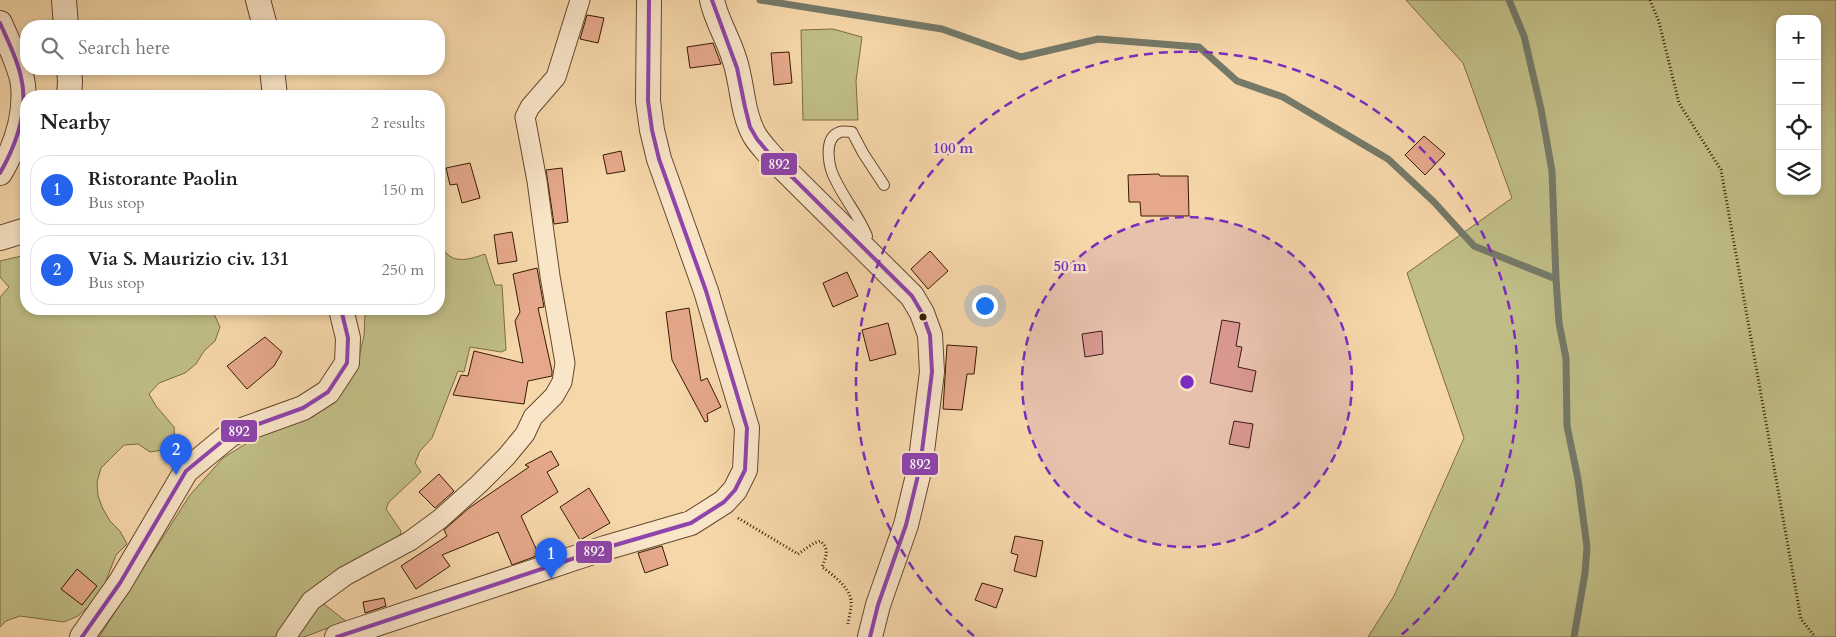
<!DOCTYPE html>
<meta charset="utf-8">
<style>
body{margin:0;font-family:Cardo,serif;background:#f2f2f2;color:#202124}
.controls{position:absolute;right:15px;top:15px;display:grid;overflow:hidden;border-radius:10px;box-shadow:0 2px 8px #0003}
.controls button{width:45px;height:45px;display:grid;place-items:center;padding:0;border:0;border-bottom:1px solid #e0e0e0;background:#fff;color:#202124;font:25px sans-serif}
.you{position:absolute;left:984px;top:305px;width:18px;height:18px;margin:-12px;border:4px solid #fff;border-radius:50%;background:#1a73e8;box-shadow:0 0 0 8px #1a73e833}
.badge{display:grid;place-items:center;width:32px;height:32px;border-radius:50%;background:#2563eb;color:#fff;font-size:16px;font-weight:700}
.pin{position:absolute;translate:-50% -41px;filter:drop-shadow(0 1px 2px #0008)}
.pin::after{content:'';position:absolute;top:26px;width:18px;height:15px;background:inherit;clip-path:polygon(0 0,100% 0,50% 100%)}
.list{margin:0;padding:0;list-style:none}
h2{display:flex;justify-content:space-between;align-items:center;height:65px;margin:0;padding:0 20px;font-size:21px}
h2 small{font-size:16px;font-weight:400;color:#757577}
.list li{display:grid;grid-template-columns:32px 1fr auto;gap:15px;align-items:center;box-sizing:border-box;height:70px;margin:0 10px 10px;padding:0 10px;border:1px solid #e0e0e0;border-radius:20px}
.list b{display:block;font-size:19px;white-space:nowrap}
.list p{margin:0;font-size:16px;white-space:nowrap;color:#757577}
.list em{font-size:16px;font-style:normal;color:#757577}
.icon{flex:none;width:28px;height:28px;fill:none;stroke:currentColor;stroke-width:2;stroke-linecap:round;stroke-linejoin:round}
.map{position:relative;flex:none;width:1836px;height:637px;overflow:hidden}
.search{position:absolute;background:#fff;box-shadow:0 2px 8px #0003;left:20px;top:20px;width:425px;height:55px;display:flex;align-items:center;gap:12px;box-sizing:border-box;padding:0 18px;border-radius:20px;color:#757577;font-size:19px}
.panel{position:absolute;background:#fff;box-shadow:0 2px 8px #0003;left:20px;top:90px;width:425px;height:225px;border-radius:20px}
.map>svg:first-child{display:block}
.green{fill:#c0bd86;stroke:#7c6a44;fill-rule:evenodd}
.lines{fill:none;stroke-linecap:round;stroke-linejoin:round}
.stream{stroke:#747968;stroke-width:7}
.building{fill:#e5a88a;stroke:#371803}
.service-casing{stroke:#67482d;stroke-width:12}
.minor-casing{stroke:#67482d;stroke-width:21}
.tertiary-casing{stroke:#67482d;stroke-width:26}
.path{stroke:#371803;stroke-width:3;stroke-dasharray:1 2.5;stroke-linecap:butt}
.service{stroke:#f9e5c8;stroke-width:10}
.minor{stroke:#f9e5c8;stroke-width:19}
.tertiary{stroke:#f9e5c8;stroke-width:24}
.bus-1-casing{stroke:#f9e5c8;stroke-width:8}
.bus-1{stroke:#8e44ad;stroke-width:4}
.ring{fill:none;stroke:#7b2cbf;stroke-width:2.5;stroke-dasharray:9 6}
.bus-dot{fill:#371803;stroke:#f9e5c8;stroke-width:2}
.centre{fill:#7b2cbf;stroke:#f9e5c8;stroke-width:2.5}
.ring-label{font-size:15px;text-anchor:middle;font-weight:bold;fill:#7b2cbf;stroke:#f9e5c8;stroke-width:5;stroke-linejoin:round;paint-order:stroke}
.line-badge{stroke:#f9e5c8;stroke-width:2}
.badge-label{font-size:14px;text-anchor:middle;font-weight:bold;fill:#fff}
</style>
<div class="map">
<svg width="1836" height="637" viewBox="0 0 1836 637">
<rect width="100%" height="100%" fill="#f6d7aa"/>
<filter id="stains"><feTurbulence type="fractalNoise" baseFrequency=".004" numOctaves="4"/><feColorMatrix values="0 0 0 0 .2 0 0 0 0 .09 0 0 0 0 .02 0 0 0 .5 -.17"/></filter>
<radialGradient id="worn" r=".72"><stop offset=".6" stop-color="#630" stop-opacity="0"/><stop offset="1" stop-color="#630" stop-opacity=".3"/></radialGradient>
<path class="green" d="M1406,0H1836V637H1368L1394,596L1464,438L1407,273L1512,198L1463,63ZM1780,19H1817V191H1780Z
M833,29L862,37L856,81L858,120H803L801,30Z
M439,240C441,244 443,251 447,254C458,264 473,258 485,254L495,285H502L506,350L501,352L470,347L464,372L458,371L432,438L420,451L415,463L421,472L389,502L386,509L401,531L400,536L311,594L347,622L325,629L304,637H99L190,495L223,458L260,435L358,361L364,336L365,314L363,309H439Z
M26,255V309H210L214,314L220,327L215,341L204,351L196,364L185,373L159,383L149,394L156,406L174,427L175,442L163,450L150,452L138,444L124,445L101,468L97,482L98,496L103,509L110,521L120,531L127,544L116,555L100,596L78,616L64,622L20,616L6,621L0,627V297L9,287L0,277V261Z"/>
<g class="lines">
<path class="stream" d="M760,0L942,29L1021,57L1098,39L1199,47L1237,81L1283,97L1388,159L1434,202L1474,246L1556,279
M1509,0L1524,36L1541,109L1552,171L1556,279L1559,323L1566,358L1567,426L1578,479L1587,547L1585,573L1574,637"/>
</g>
<path class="building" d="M587,15L604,18L598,43L580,39Z
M713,43L721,64L690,68L687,47Z
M789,52L792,83L774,85L771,53Z
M1424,136L1445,154L1425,175L1405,155Z
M621,151L625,171L607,174L603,155Z
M470,163L480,198L462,203L457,184L450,185L446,168Z
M562,168L568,222L554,224L546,170Z
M1159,174L1160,176H1188L1189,216H1141L1140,202H1129L1128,175Z
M512,232L517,261L498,264L494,235Z
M930,251L948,271L928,289L911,269Z
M537,268L544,307L538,308L552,371V376L528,381L524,404L453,395L461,375L468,376L474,351L523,363L515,321L520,312L513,274Z
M847,272L858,296L833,307L823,283Z
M689,308L701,381L707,378L721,407L707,414L708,421L705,422L672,360L666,312Z
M1222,320L1240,323L1236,346L1242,347L1238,367L1256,371L1252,392L1210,383Z
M888,323L896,354L870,361L862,330Z
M1102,331L1103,354L1085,357L1082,334Z
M265,337L282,352L274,366L247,389L227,366Z
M947,345L977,347L974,374H967L962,410L943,409Z
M1234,421L1253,424L1249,448L1229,444Z
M551,451L559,465L547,472L558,492L521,516L539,555L512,565L498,532L442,555L450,566L416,589L401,566L447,536L444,530L469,508L529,467L525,465Z
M439,474L454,491L435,508L419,492Z
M589,488L610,523L580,540L560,507Z
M1015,536L1043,541L1036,577L1014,571L1018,555L1011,553Z
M662,546L668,565L645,573L638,553Z
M77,569L97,586L82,605L61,589Z
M982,583L1003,589L996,608L975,600Z
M384,598L386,606L365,613L363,602Z"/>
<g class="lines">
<defs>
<path id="service" d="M861,244L867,236C859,216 845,200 836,181C829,169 822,138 840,132C843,131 848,132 852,132L863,153L884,185"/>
<path id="minor" d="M286,637L311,601L345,576L410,541L440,519L479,484L506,457L525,434L533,417L554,396L562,382L565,363L550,276L537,181L525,117L530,107L556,77L580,0"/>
<path id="tertiary" d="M64,0L66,26
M258,0L265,26
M712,0C716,20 728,38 734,58C743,83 741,112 755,136C760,144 767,151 772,157L912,296L922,313L930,335L932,372L920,467L906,525L878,605L870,637
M0,23C7,40 21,67 23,85C26,117 16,146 0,173
M272,69L275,96
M69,96L70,82L69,69
M0,238L26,230
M82,637L120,583L186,471L231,434L303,408L328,392L347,363L348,338L341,309
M337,637L605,548L691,523L724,502L735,490L745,470L747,428L706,291L659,159L652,130L648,101L649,0"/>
</defs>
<use href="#service" class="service-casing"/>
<use href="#minor" class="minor-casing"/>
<use href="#tertiary" class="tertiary-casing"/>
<path class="path" d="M1650,0L1659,22L1679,103L1721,170L1801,619L1815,637
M738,518L798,554L814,543L820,541C830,549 826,557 822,567C832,574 849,587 851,600C852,607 849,617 848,624"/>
<use href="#service" class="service"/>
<use href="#minor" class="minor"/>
<use href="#tertiary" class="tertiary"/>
<defs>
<path id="bus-1" d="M712,0L737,68L745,107L750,127L757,139L772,157L912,296L922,313L930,335L932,372L920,467L906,525L878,605L870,637
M0,23C8,41 17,58 21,77C29,110 16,145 0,173
M82,637L120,583L186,471L231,434L303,408L328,392L347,363L348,338L341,309
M337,637L605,548L691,523L724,502L735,490L745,470L747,428L706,291L659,159L652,130L648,101L649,0"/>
</defs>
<use href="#bus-1" class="bus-1-casing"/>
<use href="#bus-1" class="bus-1"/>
</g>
<circle cx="1187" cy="382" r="165" fill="#7b2cbf" fill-opacity=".12"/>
<g class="ring">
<circle cx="1187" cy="382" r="165"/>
<path d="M974 636A331 331 0 1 1 1400 636"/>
</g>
<circle class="bus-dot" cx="923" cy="317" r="4.5"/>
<circle cx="1187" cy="382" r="8" class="centre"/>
<g class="ring-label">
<text x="953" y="153">100 m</text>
<text x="1070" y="271">50 m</text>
</g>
<g class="line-badge">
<rect x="760" y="152" width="38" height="24" rx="5" fill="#8e44ad"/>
<rect x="220" y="419" width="38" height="24" rx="5" fill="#8e44ad"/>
<rect x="901" y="452" width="38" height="24" rx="5" fill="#8e44ad"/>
<rect x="575" y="540" width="38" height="24" rx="5" fill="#8e44ad"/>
</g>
<g class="badge-label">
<text x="779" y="169">892</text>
<text x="239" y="436">892</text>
<text x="920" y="469">892</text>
<text x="594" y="556">892</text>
</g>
<rect width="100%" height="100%" filter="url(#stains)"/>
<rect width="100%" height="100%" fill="url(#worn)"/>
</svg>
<div class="controls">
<button>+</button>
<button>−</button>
<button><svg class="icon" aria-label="locate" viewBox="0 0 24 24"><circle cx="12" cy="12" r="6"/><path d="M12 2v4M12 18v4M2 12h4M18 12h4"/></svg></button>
<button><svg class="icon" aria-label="layers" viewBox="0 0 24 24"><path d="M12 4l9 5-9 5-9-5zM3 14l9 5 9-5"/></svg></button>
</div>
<div class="you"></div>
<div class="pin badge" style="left:551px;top:579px">1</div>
<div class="pin badge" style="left:176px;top:475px">2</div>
<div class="search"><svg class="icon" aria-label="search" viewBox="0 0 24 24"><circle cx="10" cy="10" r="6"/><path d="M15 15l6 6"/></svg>Search here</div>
<section class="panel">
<h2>Nearby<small>2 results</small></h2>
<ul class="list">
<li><span class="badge">1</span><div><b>Ristorante Paolin</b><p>Bus stop</p></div><em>150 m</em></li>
<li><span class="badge">2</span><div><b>Via S. Maurizio civ. 131</b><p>Bus stop</p></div><em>250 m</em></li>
</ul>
</section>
</div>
